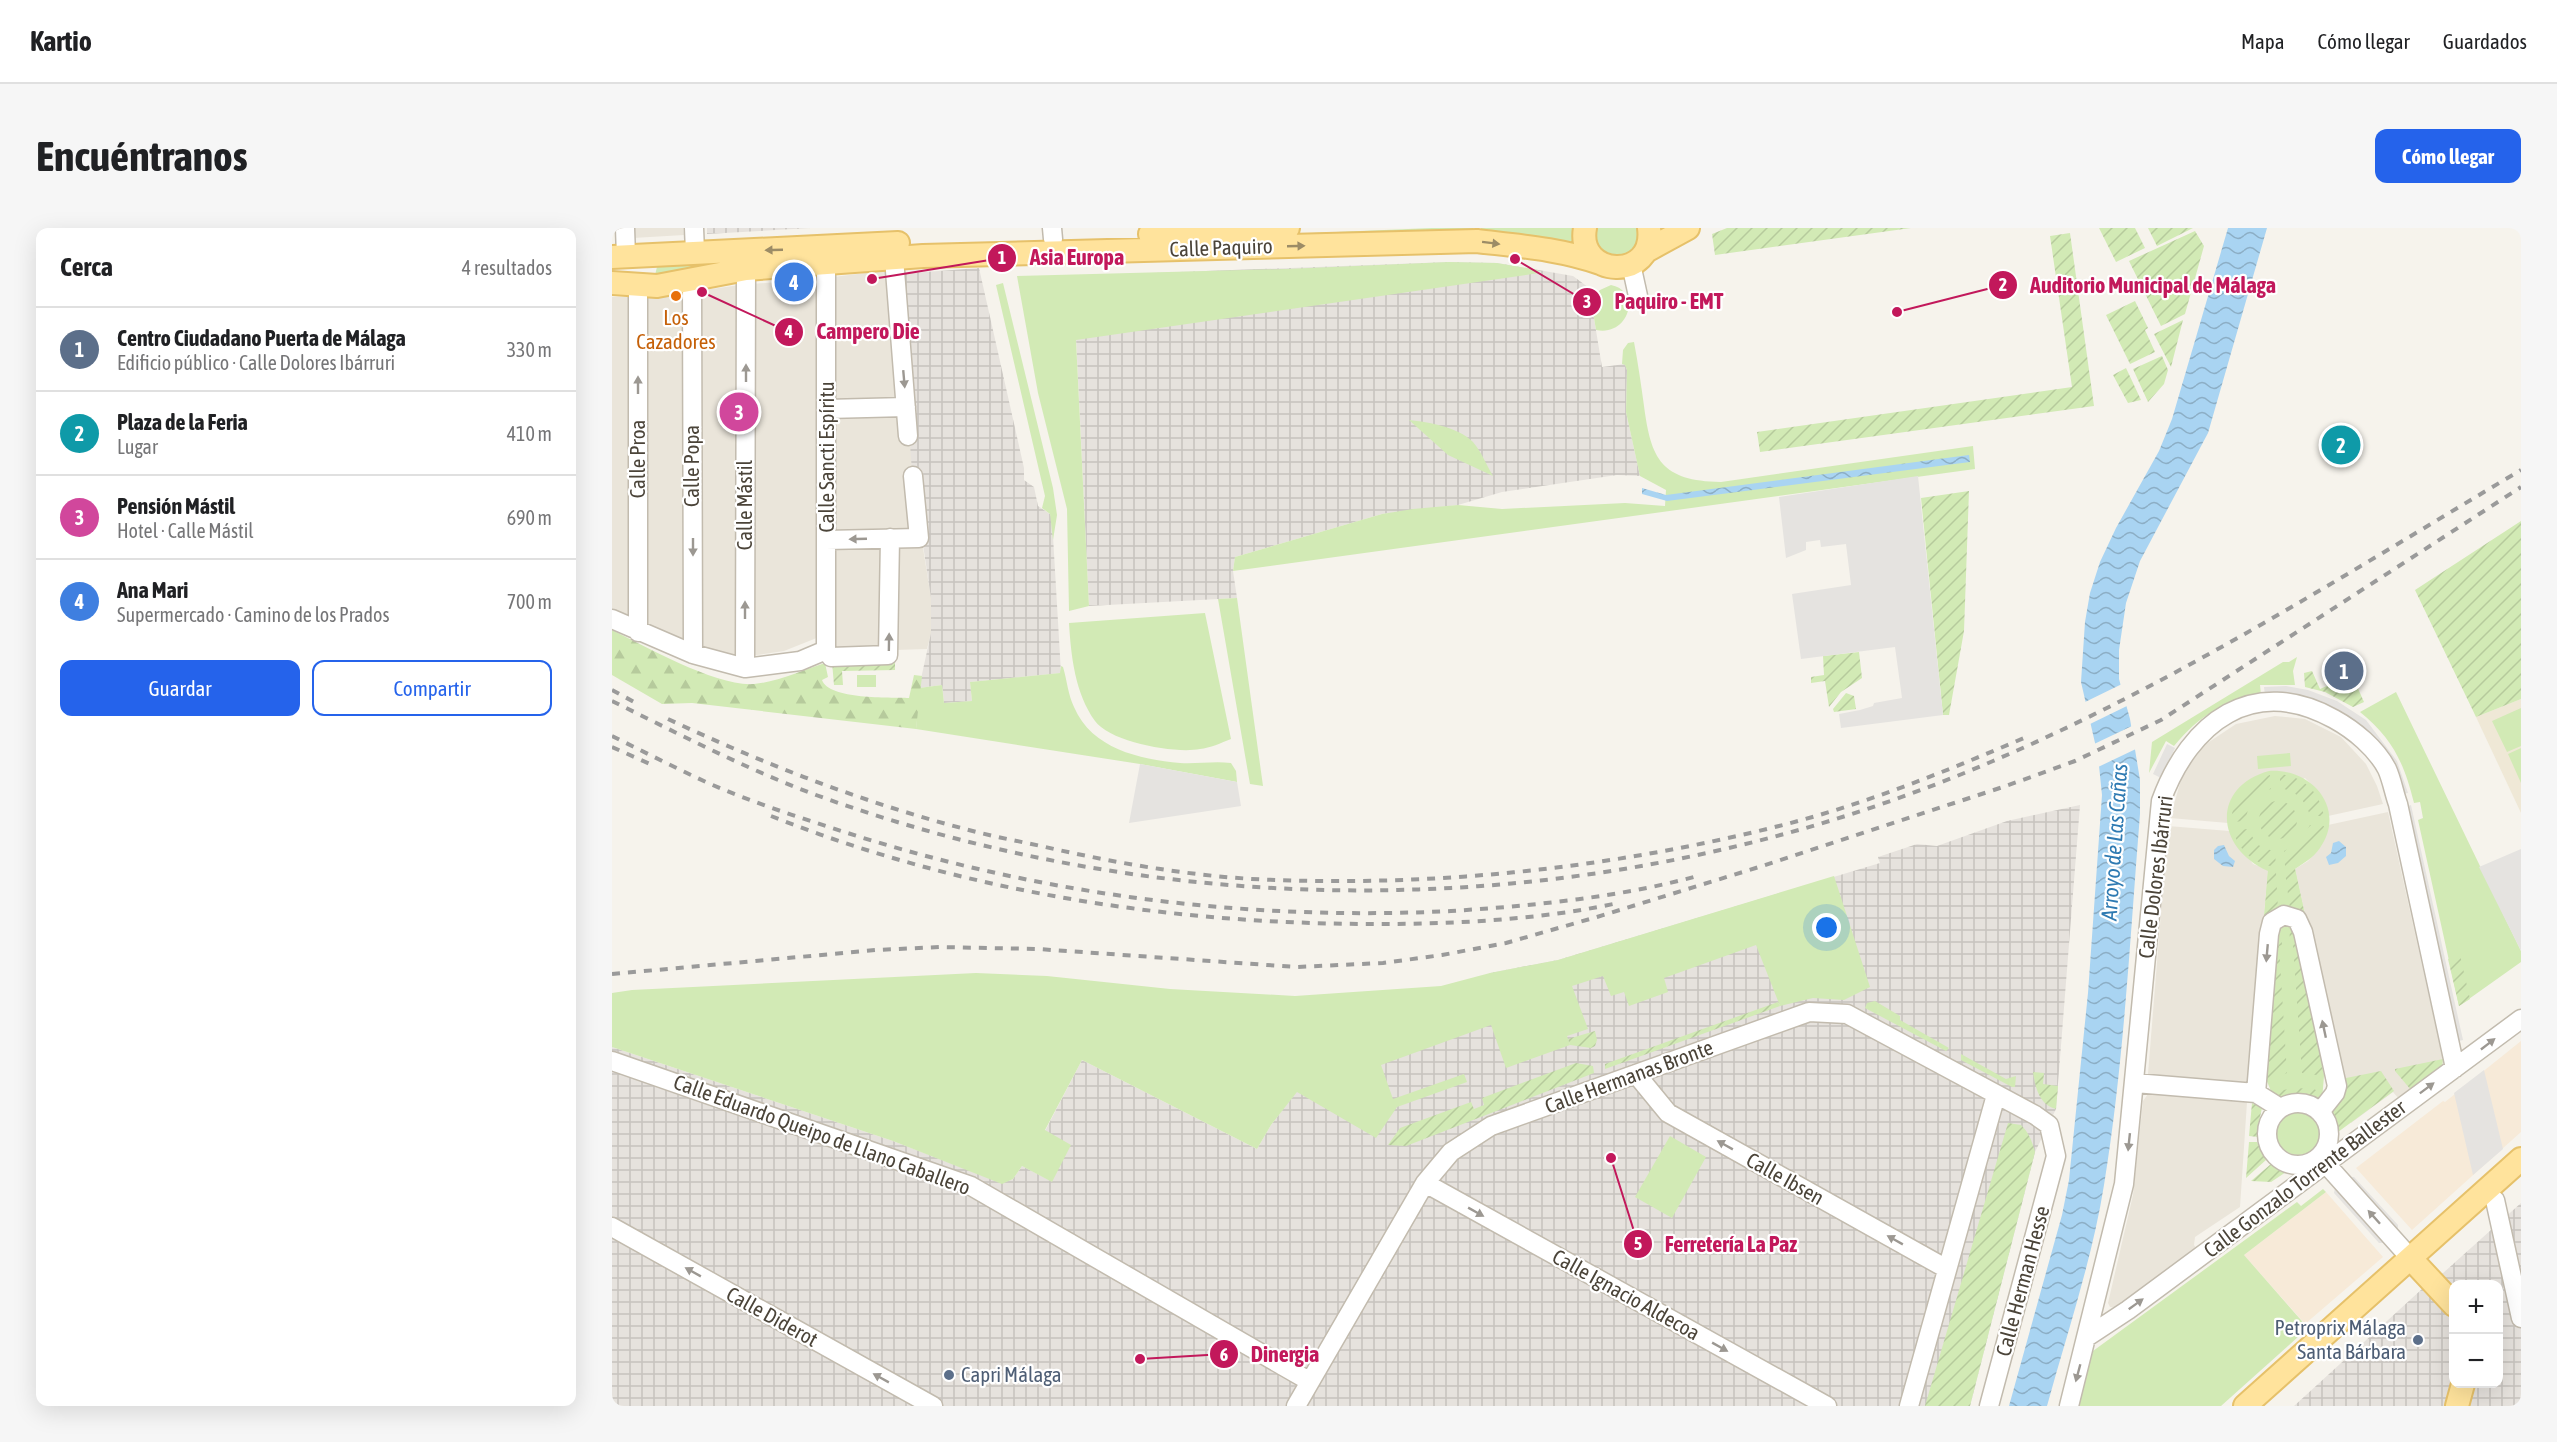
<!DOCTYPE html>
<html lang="es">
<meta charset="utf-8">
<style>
body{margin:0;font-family:"Asap Condensed",sans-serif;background:#f6f6f6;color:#202124}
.controls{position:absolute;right:18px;bottom:18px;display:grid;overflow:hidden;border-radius:12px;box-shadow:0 6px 24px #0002}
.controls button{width:54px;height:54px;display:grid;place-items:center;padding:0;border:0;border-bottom:2px solid #e0e0e0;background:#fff;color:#202124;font:30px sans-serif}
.you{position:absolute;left:1215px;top:700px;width:21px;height:21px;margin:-15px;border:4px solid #fff;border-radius:50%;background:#1a73e8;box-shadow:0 0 0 9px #1a73e833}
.badge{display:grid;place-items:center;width:39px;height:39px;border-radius:50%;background:#2563eb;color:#fff;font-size:20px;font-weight:700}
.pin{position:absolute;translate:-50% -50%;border:3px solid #fff;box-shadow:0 2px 6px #0006}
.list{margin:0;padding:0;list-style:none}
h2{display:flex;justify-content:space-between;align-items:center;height:78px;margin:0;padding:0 24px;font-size:26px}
h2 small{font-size:20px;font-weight:400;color:#757577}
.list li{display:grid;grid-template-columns:39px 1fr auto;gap:18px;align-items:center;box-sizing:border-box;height:84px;padding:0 24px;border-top:2px solid #e0e0e0}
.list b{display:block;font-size:22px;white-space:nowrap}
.list p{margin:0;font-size:20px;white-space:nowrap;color:#757577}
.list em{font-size:20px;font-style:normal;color:#757577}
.actions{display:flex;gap:12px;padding:18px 24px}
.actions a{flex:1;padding:14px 0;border:2px solid #2563eb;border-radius:12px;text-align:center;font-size:21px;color:#2563eb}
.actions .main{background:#2563eb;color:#fff}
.map{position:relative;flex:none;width:1909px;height:1178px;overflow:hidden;border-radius:12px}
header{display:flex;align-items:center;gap:36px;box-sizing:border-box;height:84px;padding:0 30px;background:#fff;border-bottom:2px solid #e0e0e0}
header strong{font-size:28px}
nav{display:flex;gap:33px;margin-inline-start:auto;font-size:21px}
.intro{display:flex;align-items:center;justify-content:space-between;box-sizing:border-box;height:144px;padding:0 36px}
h1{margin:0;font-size:42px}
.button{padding:15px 27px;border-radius:12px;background:#2563eb;color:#fff;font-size:21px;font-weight:700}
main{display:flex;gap:36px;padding:0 36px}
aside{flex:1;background:#fff;border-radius:12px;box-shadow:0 6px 24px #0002}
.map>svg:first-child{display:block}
.residential{fill:#eae5da}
.commercial{fill:#f7ead8}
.industrial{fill:url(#industrial-grid);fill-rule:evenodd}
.education{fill:#efe8d6}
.green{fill:#d2eab5}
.forest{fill:url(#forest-firs)}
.garden{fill:url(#garden-furrows)}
.parking{fill:#e5e3e0}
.water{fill:url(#water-waves)}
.pier{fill:#f6f3ec}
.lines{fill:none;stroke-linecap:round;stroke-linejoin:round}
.minor-casing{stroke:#c2bbae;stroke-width:21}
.major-casing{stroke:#e6c16a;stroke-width:26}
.minor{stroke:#fff;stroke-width:18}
.major{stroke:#ffe39c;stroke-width:22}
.rail{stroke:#9a9a9a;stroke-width:4;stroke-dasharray:8 8;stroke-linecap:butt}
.oneway{fill:#9c8c66}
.oneway2{fill:#9c9892}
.food-dot{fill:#e8710a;stroke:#fff;stroke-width:2}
.service-dot{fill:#5c6f8a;stroke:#fff;stroke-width:2}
.labels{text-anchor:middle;stroke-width:4.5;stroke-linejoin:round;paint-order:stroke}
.street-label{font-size:21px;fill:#4b4439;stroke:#fff}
.food-label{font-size:21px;fill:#c56008;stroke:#fff}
.service-label{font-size:21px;fill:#4e5e75;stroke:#fff;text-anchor:end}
.water-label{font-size:22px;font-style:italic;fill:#2e7ab2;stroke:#fff}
.leader{fill:none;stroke:#c2185b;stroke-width:2}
.callout-dot{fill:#c2185b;stroke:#fff;stroke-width:2}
.mark-label{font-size:18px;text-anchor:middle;font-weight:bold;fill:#fff}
.callout-label{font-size:22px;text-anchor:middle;font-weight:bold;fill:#c2185b;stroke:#fff;stroke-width:4.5;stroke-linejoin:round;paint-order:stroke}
</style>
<header>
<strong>Kartio</strong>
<nav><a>Mapa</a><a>Cómo llegar</a><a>Guardados</a></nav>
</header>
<div class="intro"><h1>Encuéntranos</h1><a class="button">Cómo llegar</a></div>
<main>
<aside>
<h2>Cerca<small>4 resultados</small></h2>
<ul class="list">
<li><span class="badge" style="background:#5c6f8a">1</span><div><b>Centro Ciudadano Puerta de Málaga</b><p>Edificio público · Calle Dolores Ibárruri</p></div><em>330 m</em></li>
<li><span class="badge" style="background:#0f9aa8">2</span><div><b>Plaza de la Feria</b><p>Lugar</p></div><em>410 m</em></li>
<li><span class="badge" style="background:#d1479c">3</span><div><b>Pensión Mástil</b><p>Hotel · Calle Mástil</p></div><em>690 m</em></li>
<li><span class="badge" style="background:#3f7fe0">4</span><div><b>Ana Mari</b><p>Supermercado · Camino de los Prados</p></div><em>700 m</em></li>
</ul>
<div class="actions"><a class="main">Guardar</a><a>Compartir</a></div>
</aside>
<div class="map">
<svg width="1909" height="1178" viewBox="0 0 1909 1178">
<defs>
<pattern id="industrial-grid" width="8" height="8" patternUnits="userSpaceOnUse" patternTransform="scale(1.5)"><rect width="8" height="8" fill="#e6e2dd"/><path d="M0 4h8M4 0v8" fill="none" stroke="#c7c3be"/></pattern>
<pattern id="forest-firs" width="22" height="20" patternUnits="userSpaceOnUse" patternTransform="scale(1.5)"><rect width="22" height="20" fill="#d2eab5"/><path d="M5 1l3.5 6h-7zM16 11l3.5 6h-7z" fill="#b6ca9c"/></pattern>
<pattern id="garden-furrows" width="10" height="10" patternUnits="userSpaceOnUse" patternTransform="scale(1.5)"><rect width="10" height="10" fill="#d2eab5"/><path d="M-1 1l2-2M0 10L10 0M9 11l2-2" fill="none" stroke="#b6ca9c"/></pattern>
<pattern id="water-waves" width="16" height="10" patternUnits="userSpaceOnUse" patternTransform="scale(1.5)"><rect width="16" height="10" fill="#a9d4f2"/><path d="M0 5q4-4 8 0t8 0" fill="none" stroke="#8caec5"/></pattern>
</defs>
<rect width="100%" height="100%" fill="#f6f3ec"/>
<path class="residential" d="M20,0H71L72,7L21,10Z
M278,42L284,172L228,174L222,166L221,49Z
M206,51L207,409L172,423L138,428L139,56Z
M128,57V431L98,421L87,420L85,63Z
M75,67V411H59L30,400L31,69Z
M0,69H21V395L0,384Z
M228,188L286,189L299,210L302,303L221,307L222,196Z
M310,314L319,370V405L315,421L283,422L284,315Z
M272,315L270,423L221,425L222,317Z
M1663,488L1693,491L1729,509L1754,536L1765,558L1771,576L1716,588L1710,568L1693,550L1616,587V595L1558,590L1569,552L1580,532L1594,516L1624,496Z
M1776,584L1832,836L1787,871L1781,864L1739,895L1683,641L1696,633L1709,618L1716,597Z
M1556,598L1617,603L1641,636L1656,642L1638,849L1633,856L1536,846Z
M1542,865L1635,874L1628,979L1583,1009L1582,1017L1584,1020L1504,1080L1498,1079L1496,1075L1521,967L1531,873L1536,866Z"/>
<path class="commercial" d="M1909,813V904L1800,1002L1744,940L1831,873L1833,874Z
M1714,964L1771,1029L1693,1096L1632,1027Z"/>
<path class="industrial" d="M95,0H199L95,6Z
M837,34L885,35L961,48L984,65L979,72L990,139L1013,136L1015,142L1014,184L1028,248L1005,247L890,264L846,277L770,286L623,329L621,343L625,370L477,378L461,48Z
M367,40L412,240V252L422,259L426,278L438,286L440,291L449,445L358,454L360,473L332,475L330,457L307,460L319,405V370L300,244L286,46Z
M1468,577L1444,881L1423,924L1358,1178H0V819L281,913L390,955L401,951L410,938L439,953L433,903L470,832L645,921L659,897L685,863L878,745L946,732L1268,635L1266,629L1305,616L1325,618L1395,593Z
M1909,975V1178H1682L1810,1061L1830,1046ZM1842,1056H1886V1156H1842Z"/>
<path class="education" d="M1909,471V585L1864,489Z"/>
<path class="green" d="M820,0H861V8L606,9Z
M869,0H964L966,22L869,8Z
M980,0H1029L1030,10L1016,30L986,25Z
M92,30L93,40L42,51L45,39L42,33Z
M837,34L885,35L926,42L927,45L464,112L477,378L457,383L455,281L426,165L405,48L674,41Z
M391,55L441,260L445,287L441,312L438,286L430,280L433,268L384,57Z
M999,57C1030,63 1017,109 984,102L979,72L988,62Z
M1022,114C1026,135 1029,156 1032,178C1039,231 1049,253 1109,254L1361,218L1363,241L621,343L623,329L770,286L801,281L846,277L890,281L1013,275L1053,278L1054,262L1028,248L1014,184L1015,142L1013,137L1010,136L1011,122L1016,115Z
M797,192C817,194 846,199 861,214C869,223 875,238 881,248L836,227Z
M625,370L651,558L638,556L606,371Z
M593,385L619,511C609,515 598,520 588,521C563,526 498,514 483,493C463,465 459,428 457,395Z
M1685,429L1681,443L1683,457H1648L1649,467C1609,475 1588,487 1562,518L1554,513L1537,545L1540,514L1671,434H1677Z
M449,438L451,439C455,452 456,467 462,479C480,521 527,531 568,535C585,536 602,533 619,535L624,543L625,554L528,536L304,501L307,460L330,457L332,475L360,473L358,454L448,445Z
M245,447H264V459H245Z
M1784,464L1909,723V734L1847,778L1806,592L1811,590L1808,574L1802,575C1792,535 1781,511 1748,484Z
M1909,480V518L1895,524L1880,493Z
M1909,520V555L1896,526Z
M1678,525L1679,538L1646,541L1645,528Z
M1657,543C1700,540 1735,581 1708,620C1701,630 1692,635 1683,641L1693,687L1666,682L1652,690L1656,643C1603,620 1599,559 1657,543Z
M1222,648L1258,759L1232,772L1201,770L1168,778L1144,717L1052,750L1056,764L1017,778L1012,764L999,768L991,748L960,758L976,801L955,808L958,817L894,840L879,797L769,837L781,871L852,846L855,854L785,879L764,910L685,864L659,897L645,921L470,832L433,902L459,917L440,954L410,938L401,951L390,956L281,913L0,819V765L20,762L364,745L435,748L558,761L683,768L829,758L878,745L946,732Z
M1668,694L1683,697L1712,848L1710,872H1707L1685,868L1666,872L1661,868L1654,851Z
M1263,773L1288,788V792L1337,820L1334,823L1253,780L1255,775Z
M1349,826L1394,851L1404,848L1403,859H1400L1349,832Z
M1663 904a23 23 0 1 1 46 0a23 23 0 1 1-46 0Z
M1058,908L1094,929L1060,990L1023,969Z
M1711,961L1714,964L1632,1027L1696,1100L1609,1178H1466L1481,1123L1685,974L1689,978Z"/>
<path class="forest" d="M0,402C34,419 106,459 142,456C165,454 191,442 213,435L216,449L210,452C217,472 278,469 297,470L302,447L310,448L304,501L80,475L50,476L0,447Z"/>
<path class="garden" d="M1115,0H1299L1103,27L1100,6Z
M1487,0H1523L1533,20L1504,34Z
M1536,0H1581L1545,18Z
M1583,3L1592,18L1573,86L1549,98L1517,33Z
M1458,5L1482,178L1148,224L1145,204L1460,159L1438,8Z
M1523,73L1536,100L1533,102L1543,124L1518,136L1494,87Z
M1571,92L1559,139L1542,106Z
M1550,128L1556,142L1552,156L1536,174L1521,141Z
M1514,140L1529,172L1516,175L1501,147Z
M1357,263L1352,403L1337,487H1331L1309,270Z
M1909,293V471L1864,489L1803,362Z
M1247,424L1250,450L1229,464L1217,479L1213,453L1199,455V449L1212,447L1211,428Z
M283,431V442L230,443L231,457H222L220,434Z
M1700,443L1708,461L1740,447L1752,474L1741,479L1713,464L1693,459L1692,445Z
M1234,465L1242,468L1244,481L1222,484L1221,481Z
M1668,546C1692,549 1707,563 1712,588H1698C1694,573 1685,563 1668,560Z
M1658,547L1659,561C1643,565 1635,576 1634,593L1619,594C1621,569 1634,553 1658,547Z
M1647 592a19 19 0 1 1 38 0a19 19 0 1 1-38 0Z
M1698,597L1712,598C1707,620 1694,633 1673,638L1672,623L1688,615Z
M1635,601L1646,617L1663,624L1664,639C1642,636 1628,624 1621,603Z
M1683,641L1693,687L1678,681L1673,644Z
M1656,642L1664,644L1666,682L1652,690Z
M1677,693L1683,697L1712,848L1690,845L1681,717L1678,716Z
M1668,694L1670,717L1667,718L1675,845L1658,852L1654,851L1664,699Z
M1848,727L1858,771L1847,778L1836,731Z
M1166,774L1168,778L993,841V836Z
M983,803L985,812L983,818L979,820L958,817L956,811Z
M1831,831L1830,839L1799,862L1783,843V841Z
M964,835L981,838L982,845L794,918L776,917L788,900L859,874L862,881L872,877L870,870Z
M1769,843L1782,863L1726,904L1725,894L1717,880L1729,851Z
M1421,844L1432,845L1431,856L1446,858L1444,881C1427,877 1423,858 1421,844Z
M1684,860L1702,861L1711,866L1710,872L1685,868L1666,872L1661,868L1671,862Z
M1640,875L1650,880L1646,898V909L1637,908Z
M1396,895L1409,897C1417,905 1420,913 1423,924L1358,1178H1313Z
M1637,914H1645L1654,932L1634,950Z
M1659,936L1665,941L1674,944L1659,954L1639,953Z"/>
<path class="parking" d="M1306,248L1331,487L1229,500L1227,486L1248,482L1261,478L1262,475L1290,470L1283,419L1189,431L1180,366L1239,357L1234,316L1209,319L1208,312L1194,314V322L1174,330L1167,269Z
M1674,458L1696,462L1725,473L1754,492L1785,533L1796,565L1788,566L1727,484L1694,470L1653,468L1652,459Z
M1555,516L1563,520L1549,550L1541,546Z
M528,536L625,554L629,578L517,595Z
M1799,577L1851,812L1843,814L1792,579Z
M1909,621V723L1867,639Z
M1872,842L1891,921L1861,947L1842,865Z
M1737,949H1742L1786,997V1003Z
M1723,960L1773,1015H1767L1722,965Z"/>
<path class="water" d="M1616,0H1655L1596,205L1528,333L1514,375L1507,422V451L1518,491L1528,552V586C1518,709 1512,835 1492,957C1480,1032 1455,1105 1435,1178H1397L1450,987L1457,952L1476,765L1490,567L1486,528L1469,454L1473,394L1478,365L1488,334L1504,300L1547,223L1560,191Z
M1357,227L1358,234L1055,273L1030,266V260L1054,267Z
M1727,613L1734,619V628L1726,635L1717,637L1714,629L1719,625L1721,615Z
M1612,617L1617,628L1623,633L1621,639L1611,638L1602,631V622L1606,618Z"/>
<path class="pier" d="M1512,455L1517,477L1476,497L1471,475Z
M1522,497L1526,520L1484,540L1480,517Z"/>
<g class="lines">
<defs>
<path id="minor" d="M13,0L14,28
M82,0L83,24
M440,0L441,11
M282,30L296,208
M214,36V422
M1019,36L1026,68
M80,51L81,426
M215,181L294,179
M214,312L307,310L301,248
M0,391L81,426L133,440L188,433L214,422
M26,404V57
M214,422L219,429L276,427L278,310
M133,440L134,41
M0,833L359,958L697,1153
M1024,846L1056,885L1335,1041
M1523,855L1644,865L1668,880
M1644,865L1657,706L1660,694L1672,687L1685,691L1691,704L1725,858L1723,865L1708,884
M1655 906a31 31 0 1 1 62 0a31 31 0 1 1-62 0Z
M1706,930L1714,936L1801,1033
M813,955L1215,1178
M1883,972L1909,1090
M0,999L321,1178
M1475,1109L1516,1082L1909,791
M684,1178L813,955L839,924L879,898L1197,784L1235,786L1423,887L1437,897L1444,928L1377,1178
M1297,1178L1384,867
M1457,1178L1512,956L1549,573C1578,494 1641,446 1722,491C1742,502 1764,520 1775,541C1780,552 1782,565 1786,576L1843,840"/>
<path id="major" d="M973,0C964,50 1044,54 1037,0
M538,6L676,0
M1034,23L1076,0
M0,29L286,15
M0,55L45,58L134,41L311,28L865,13C907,18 949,21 988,35
M1801,1033L1842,1077
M1633,1178L1909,931
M1845,1178L1851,1156"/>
</defs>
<use href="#minor" class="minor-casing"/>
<use href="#major" class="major-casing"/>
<use href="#minor" class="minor"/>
<use href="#major" class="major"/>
<path class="rail" d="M0,462L24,475
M0,473C67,506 134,541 204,567C584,705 1010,693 1381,533C1566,454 1737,344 1909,242
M56,491C152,536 250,574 353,601C382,609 412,614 442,621C515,637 590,650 665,652C834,658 1003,639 1167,598C1251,577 1332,544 1412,510
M0,508C32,524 64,540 96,555C144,576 195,592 245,608C437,668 638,693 839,683C919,678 1011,669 1089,647
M0,519L38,536
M159,588C350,664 558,696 763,696C843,696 927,692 1006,675
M0,746L264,722L327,719L426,721L684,739L771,735L830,727L894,715L985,689L1147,639L1394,558L1463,533L1549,492L1909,259"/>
</g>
<defs><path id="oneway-solid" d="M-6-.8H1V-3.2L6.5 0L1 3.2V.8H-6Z" transform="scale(1.5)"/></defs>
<g class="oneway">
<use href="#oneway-solid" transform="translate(879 15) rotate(7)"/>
<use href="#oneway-solid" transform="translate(684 18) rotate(-2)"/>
<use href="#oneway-solid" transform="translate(162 22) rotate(178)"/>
</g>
<g class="oneway2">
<use href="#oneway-solid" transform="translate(134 145) rotate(-90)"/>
<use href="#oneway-solid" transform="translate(292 151) rotate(85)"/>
<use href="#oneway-solid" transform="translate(26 157) rotate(-90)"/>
<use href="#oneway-solid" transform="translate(246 311) rotate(178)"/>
<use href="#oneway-solid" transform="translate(81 319) rotate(90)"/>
<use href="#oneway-solid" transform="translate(133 382) rotate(-90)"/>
<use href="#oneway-solid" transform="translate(277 414) rotate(-89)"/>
<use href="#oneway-solid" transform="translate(1655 725) rotate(95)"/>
<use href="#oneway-solid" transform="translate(1712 801) rotate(-102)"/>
<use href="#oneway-solid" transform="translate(1876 816) rotate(-38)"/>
<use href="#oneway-solid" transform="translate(1815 860) rotate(-37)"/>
<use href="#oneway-solid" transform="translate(1517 914) rotate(96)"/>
<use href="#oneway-solid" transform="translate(1113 917) rotate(-151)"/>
<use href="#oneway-solid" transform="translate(864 984) rotate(29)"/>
<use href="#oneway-solid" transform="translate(1762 989) rotate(-132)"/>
<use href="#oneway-solid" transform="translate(1283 1012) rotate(-151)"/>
<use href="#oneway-solid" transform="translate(81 1044) rotate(-151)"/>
<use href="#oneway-solid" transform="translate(1524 1076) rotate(-36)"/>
<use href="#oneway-solid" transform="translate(1108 1119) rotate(29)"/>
<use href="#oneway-solid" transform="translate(1466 1145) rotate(105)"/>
<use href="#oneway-solid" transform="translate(269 1150) rotate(-151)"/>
</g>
<circle class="food-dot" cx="64" cy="68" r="6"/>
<g class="service-dot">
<circle cx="1806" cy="1112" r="6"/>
<circle cx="337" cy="1147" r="6"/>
</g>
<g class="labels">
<g class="street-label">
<text transform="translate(609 20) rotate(-2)" y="7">Calle Paquiro</text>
<text transform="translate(215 229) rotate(-90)" y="7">Calle Sancti Espíritu</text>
<text transform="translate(26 231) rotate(-90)" y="7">Calle Proa</text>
<text transform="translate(80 238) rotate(-90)" y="7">Calle Popa</text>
<text transform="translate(133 277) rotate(-90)" y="7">Calle Mástil</text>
<text transform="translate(1544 649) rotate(-83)" y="7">Calle Dolores Ibárruri</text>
<text transform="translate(1017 849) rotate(-20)" y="7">Calle Hermanas Bronte</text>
<text transform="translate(210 907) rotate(20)" y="7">Calle Eduardo Queipo de Llano Caballero</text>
<text transform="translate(1173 951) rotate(29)" y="7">Calle Ibsen</text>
<text transform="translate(1693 951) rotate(-37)" y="7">Calle Gonzalo Torrente Ballester</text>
<text transform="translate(1411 1053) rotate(-75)" y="7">Calle Herman Hesse</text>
<text transform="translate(1014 1067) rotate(29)" y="7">Calle Ignacio Aldecoa</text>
<text transform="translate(160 1089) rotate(29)" y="7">Calle Diderot</text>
</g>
<g class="food-label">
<text x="64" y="97">Los<tspan x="64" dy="24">Cazadores</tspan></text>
</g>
<g class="service-label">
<text x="1794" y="1107">Petroprix Málaga<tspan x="1794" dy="24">Santa Bárbara</tspan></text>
<text x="349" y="1154" text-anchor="start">Capri Málaga</text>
</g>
<g class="water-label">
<text transform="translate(1502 614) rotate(-86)" y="8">Arroyo de Las Cañas</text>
</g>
</g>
<path class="leader" d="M260 51L390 30M1285 84L1391 57M903 31L975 74M90 64L177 104M999 930L1026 1016M528 1131L612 1126"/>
<g class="callout-dot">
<circle cx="260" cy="51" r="6"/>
<circle cx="1285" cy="84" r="6"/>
<circle cx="903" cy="31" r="6"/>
<circle cx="90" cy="64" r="6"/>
<circle cx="999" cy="930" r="6"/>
<circle cx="528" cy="1131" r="6"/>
<circle cx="390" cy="30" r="15"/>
<circle cx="1391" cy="57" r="15"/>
<circle cx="975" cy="74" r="15"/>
<circle cx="177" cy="104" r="15"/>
<circle cx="1026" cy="1016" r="15"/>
<circle cx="612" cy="1126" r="15"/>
</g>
<g class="mark-label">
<text x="390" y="36">1</text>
<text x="1391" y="63">2</text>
<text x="975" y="80">3</text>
<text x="177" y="110">4</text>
<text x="1026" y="1022">5</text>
<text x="612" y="1133">6</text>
</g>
<g class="callout-label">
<text x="465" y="37">Asia Europa</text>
<text x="1541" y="65">Auditorio Municipal de Málaga</text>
<text x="1057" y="81">Paquiro - EMT</text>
<text x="256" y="111">Campero Die</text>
<text x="1119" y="1024">Ferretería La Paz</text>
<text x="673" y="1134">Dinergia</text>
</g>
</svg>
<div class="controls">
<button>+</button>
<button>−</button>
</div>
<div class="you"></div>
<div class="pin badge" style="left:1732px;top:443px;background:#5c6f8a">1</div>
<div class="pin badge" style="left:1729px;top:217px;background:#0f9aa8">2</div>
<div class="pin badge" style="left:127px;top:184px;background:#d1479c">3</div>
<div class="pin badge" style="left:182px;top:54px;background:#3f7fe0">4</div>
</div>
</main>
